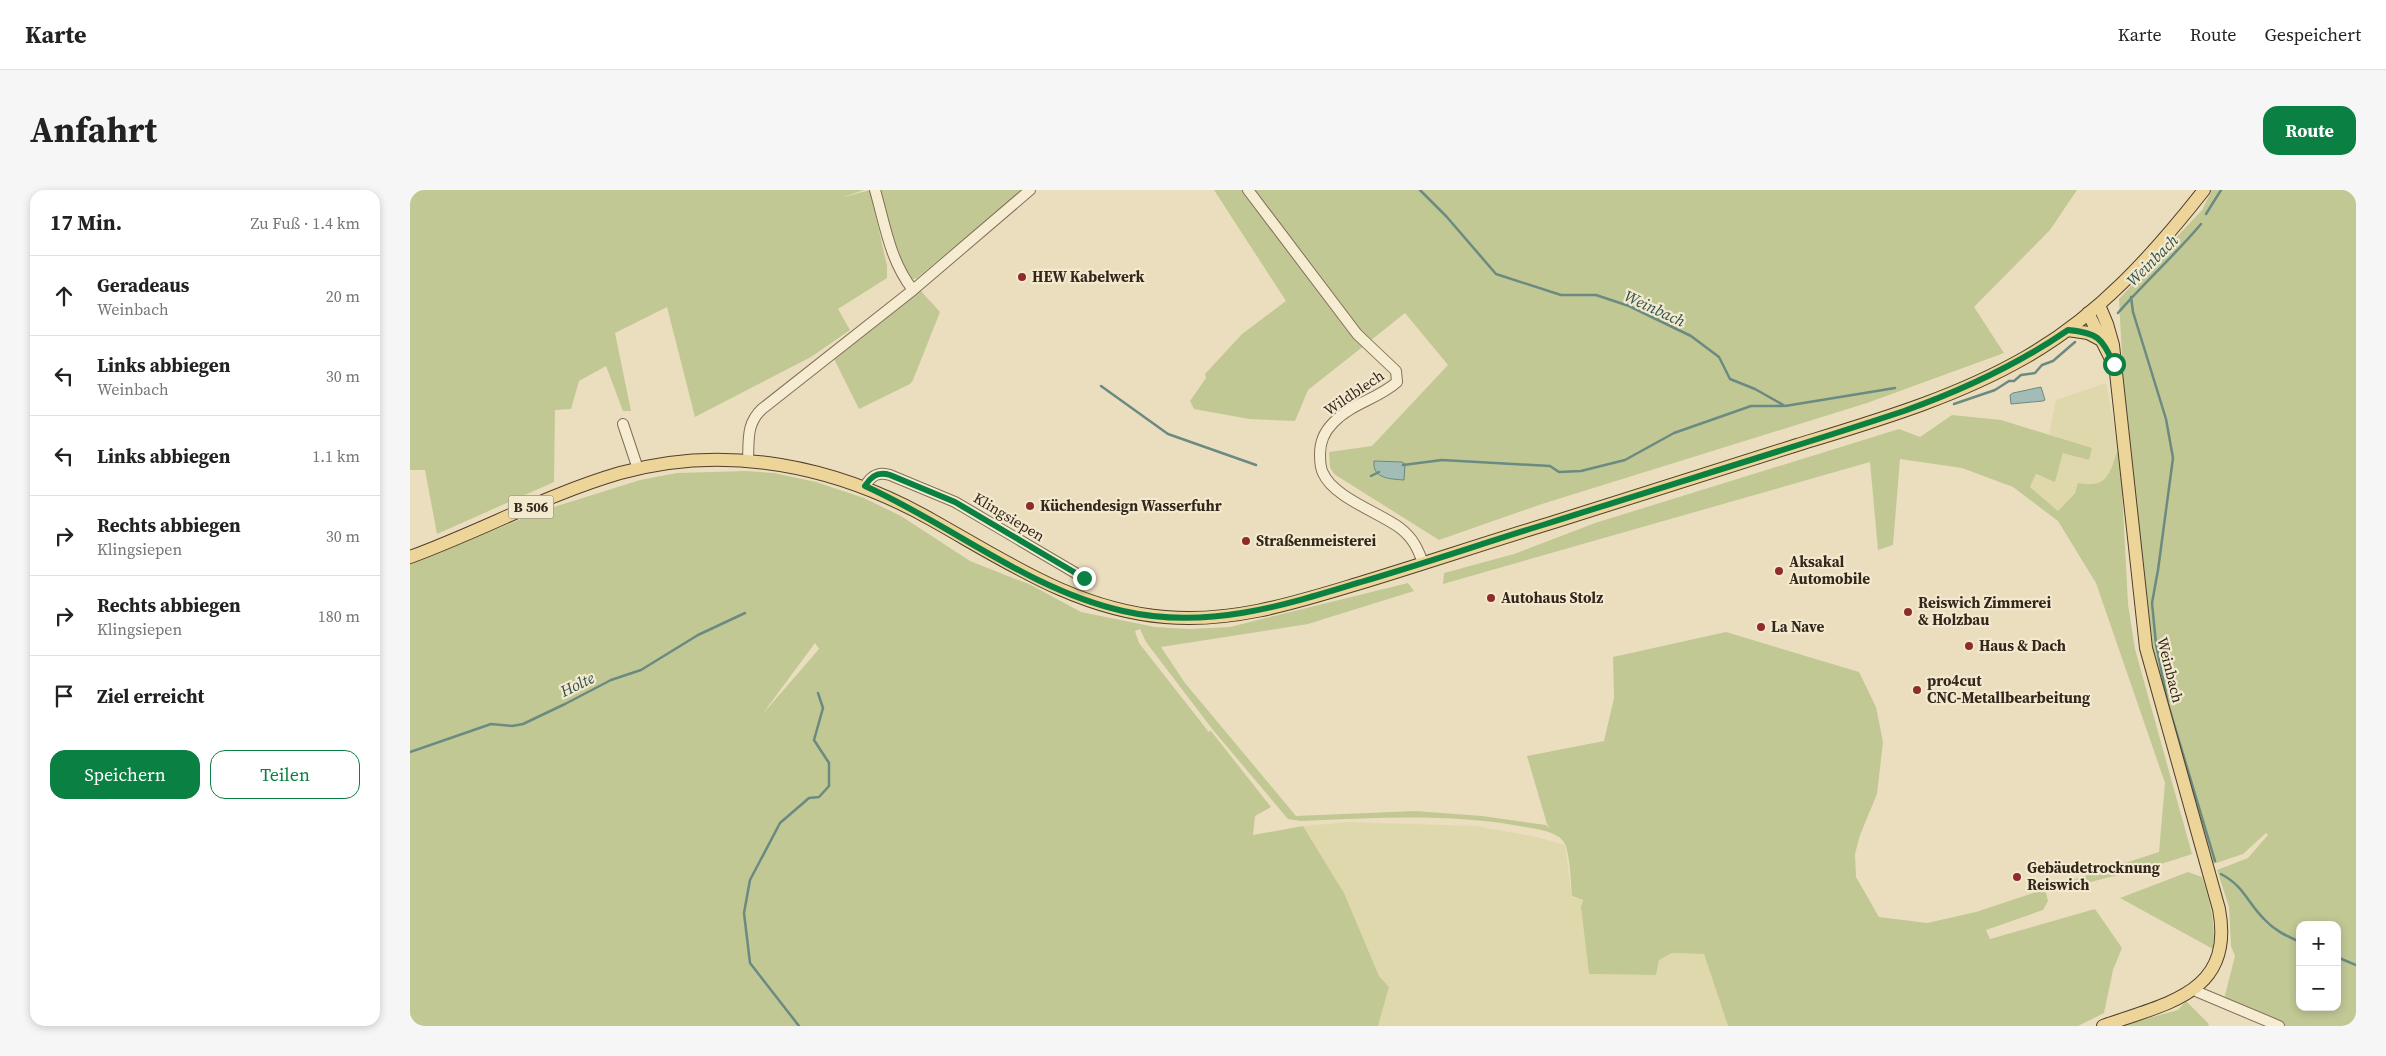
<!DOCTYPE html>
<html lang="de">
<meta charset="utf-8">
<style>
body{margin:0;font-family:"Source Serif 4",serif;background:#f6f6f6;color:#222}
.controls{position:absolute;right:15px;bottom:15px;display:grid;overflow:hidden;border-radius:10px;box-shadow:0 2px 8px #0003}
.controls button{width:45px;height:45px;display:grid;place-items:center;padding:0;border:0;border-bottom:1px solid #e0e0e0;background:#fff;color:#222;font:25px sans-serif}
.stop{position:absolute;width:15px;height:15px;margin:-11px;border:4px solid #0b8043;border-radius:50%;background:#fff}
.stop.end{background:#0b8043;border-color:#fff;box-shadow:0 1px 5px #0008}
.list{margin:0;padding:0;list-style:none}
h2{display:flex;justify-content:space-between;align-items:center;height:65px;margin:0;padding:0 20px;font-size:21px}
h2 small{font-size:16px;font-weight:400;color:#767676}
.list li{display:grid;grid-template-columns:32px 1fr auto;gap:15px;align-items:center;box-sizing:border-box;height:80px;padding:0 20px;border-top:1px solid #e0e0e0}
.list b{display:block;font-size:19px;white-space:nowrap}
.list p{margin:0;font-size:16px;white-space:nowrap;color:#767676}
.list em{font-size:16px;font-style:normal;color:#767676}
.actions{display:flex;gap:10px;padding:15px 20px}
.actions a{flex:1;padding:11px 0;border:1px solid #0b8043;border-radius:15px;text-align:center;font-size:18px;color:#0b8043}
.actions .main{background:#0b8043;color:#fff}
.icon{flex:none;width:28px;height:28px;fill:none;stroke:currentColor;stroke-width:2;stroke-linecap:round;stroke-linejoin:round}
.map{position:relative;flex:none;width:1946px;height:836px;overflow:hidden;border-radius:15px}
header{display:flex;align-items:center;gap:30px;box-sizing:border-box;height:70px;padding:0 25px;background:#fff;border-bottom:1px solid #e0e0e0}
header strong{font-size:24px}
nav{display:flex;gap:28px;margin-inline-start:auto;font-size:18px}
.intro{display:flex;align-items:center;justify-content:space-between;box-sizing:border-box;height:120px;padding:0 30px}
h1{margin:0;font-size:35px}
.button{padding:12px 22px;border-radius:15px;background:#0b8043;color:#fff;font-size:18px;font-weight:700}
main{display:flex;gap:30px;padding:0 30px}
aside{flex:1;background:#fff;border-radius:15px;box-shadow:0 2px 8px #0003}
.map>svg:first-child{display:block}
.farmland{fill:#e0d8ad}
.green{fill:#c1c894;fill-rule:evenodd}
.water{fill:#a2bdb5;stroke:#6a8a82}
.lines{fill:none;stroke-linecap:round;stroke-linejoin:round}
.stream{stroke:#6a8a82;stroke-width:2.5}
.minor-casing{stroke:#836f59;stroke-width:12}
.major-casing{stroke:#503e2d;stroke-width:14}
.minor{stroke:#f6ecd2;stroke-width:10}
.major{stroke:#edd498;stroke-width:12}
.route{stroke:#0b8043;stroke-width:6}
.poi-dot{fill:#8e2c2c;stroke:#f3e9ce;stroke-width:2}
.labels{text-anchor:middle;stroke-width:4.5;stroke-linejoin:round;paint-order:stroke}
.shield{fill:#f3e9ce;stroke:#6d6151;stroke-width:1}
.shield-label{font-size:14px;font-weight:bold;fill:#33271c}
.poi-label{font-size:15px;font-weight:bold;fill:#33271c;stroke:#f3e9ce;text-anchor:start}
.street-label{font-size:15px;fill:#33271c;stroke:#f3e9ce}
.water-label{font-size:16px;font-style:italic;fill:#2c5250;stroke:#f3e9ce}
</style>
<header>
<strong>Karte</strong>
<nav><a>Karte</a><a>Route</a><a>Gespeichert</a></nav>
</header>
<div class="intro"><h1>Anfahrt</h1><a class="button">Route</a></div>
<main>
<aside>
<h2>17 Min.<small>Zu Fuß · 1.4 km</small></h2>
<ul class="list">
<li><svg class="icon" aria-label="ahead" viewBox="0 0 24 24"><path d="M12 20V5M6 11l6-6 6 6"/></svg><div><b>Geradeaus</b><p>Weinbach</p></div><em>20 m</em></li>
<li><svg class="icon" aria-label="left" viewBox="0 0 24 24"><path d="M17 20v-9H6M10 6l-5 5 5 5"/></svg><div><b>Links abbiegen</b><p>Weinbach</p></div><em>30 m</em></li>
<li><svg class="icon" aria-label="left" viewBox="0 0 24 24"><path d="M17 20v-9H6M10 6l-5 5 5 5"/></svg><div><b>Links abbiegen</b></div><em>1.1 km</em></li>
<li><svg class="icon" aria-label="right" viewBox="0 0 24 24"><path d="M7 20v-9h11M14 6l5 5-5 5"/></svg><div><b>Rechts abbiegen</b><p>Klingsiepen</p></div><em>30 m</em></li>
<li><svg class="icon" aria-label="right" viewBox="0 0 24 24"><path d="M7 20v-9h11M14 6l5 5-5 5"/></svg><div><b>Rechts abbiegen</b><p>Klingsiepen</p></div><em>180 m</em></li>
<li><svg class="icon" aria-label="arrive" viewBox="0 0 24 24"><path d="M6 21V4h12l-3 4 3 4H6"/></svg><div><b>Ziel erreicht</b></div></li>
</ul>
<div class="actions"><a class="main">Speichern</a><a>Teilen</a></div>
</aside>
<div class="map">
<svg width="1946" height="836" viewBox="0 0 1946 836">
<rect width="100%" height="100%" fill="#ebdebf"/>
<path class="farmland" d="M1696,193L1708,256L1699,285L1692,292L1681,295L1669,293L1665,302L1648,321L1620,297L1626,285L1645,291L1657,251L1639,244L1646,210Z
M939,632L1065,636L1127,647L1155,655L1162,707L1172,710L1171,717L1179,784L1246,785L1249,770L1262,763L1294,764L1318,836H968L979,797L969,786L934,703L893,636Z"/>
<path class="green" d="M0,0H454L430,8L460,0L477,76V88L428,119L440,140L401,167L285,227L257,117L205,143L221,221H213L196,176L169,191L161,219L145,220L144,292L27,344L15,280H0Z
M468,0H613L507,88L500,90L489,71Z
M804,0H834L955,155L898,200L885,231L839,229L784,219L780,211L796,188L795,184L832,144L876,111Z
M841,0H1667L1640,40L1564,117L1594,163L1457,213L1132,314L1029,350L924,284L920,277L919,262L962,256L1038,175L995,123L960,151L945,135Z
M1802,0H1946V836H1875L1814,809L1825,766L1821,756L1819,717L1807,680L1838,668L1858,645L1856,643L1833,664L1803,674L1739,458L1714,205L1709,109L1792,20ZM1890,735H1927V817H1890Z
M510,100L530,122L503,190L500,194L449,219L424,169Z
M1542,225L1591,230L1682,258L1679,270L1653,263L1645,292L1626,284L1620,297L1648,321L1665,303L1668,293C1697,298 1699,286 1707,261H1710L1718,414L1725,459L1782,664C1740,679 1695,687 1652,700L1647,695L1749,662L1755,593L1686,393L1648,331L1603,297L1552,278L1490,269L1483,355L1468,360L1460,272L1033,394L1034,383L1104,364L1185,333L1489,239L1510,247Z
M336,281L364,283L406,292L454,308L491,326L560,371L621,395L671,422L745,437L780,439L820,437L998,393L1004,401L898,434L751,457L775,493L886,626L1005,621L1072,626L1136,635L1140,638L1137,634L1117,566L1194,551L1204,508L1203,467L1316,442L1449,482L1466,517L1473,552L1467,604L1450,645L1445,664L1446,687L1469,727L1517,733L1566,722L1635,699L1638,711L1633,720L1576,740L1580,749L1685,719L1712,758L1703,780L1694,823L1668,836H1318L1294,764L1262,763L1249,770L1246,785L1179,784L1171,717L1173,710L1162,706C1161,695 1160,658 1153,651C1145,641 1127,639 1115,637C1040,623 966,628 891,631L878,629L803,540L736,452L730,439L725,441L729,453L798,541L795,542L801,541L861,617L845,626L843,645L893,636L934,703L969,786L979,797L968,836H0V374L128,322L230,290L267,283ZM405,453L409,459L351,526Z
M1778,682L1792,687C1800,712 1806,733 1803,759L1710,708Z
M1776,811L1799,834L1798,836H1710L1768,820Z"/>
<path class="water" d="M1631,197L1635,210L1633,211L1601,214L1600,205L1603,203Z
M964,271L992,272L995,274L994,290C981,289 962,289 964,271Z"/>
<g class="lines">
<path class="stream" d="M1010,0L1036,26L1086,84L1151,105H1186L1219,116L1281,146L1309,167L1320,189L1345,199L1375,216L1485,198
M1796,24L1811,0
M1721,107L1723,122L1756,229L1763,268L1748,380L1742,413L1746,454L1758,514L1805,671
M1708,123C1735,92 1765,65 1791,34
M691,196L758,244L846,275
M1544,214L1585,200L1599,191H1604L1611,185L1625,183L1632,175L1643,171L1665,152
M993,275L1032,270L1140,276L1149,282L1171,281L1215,270L1264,243L1341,216H1373
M961,286L969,282
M0,562L81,534L102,536L113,534L155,514L201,490L231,480L288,445L335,423
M1811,684C1835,697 1836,711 1854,729C1864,740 1876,746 1890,752
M1927,767L1946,775
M389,836L340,773L334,723L340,690L370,633L399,608L409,607L419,596V573L404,550L413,518L408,503"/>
<defs>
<path id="minor" d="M465,0C475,35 480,71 503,100
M838,0L947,144L986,181L987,192C968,209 940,214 923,233C914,242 910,252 910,264C910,270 910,278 913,283C923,307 970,323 990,338C1003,348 1008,359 1013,373
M213,234L228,279
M338,271C339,250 336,234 352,219L503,100L620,0
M455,296C461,286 468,281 480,285L545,312L674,388
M1785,798L1788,802L1869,836"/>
<path id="major" d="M1689,115L1697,134L1703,155L1736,458L1809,719C1825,804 1756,813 1693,836
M1678,123L1700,167
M1658,140L1678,143L1693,151
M0,367C71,341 138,304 210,283C317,253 427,276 522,330C597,372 667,420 755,427C822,433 884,413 947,394C1013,374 1078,352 1144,332C1225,307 1306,281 1387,255C1465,231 1545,208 1616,167C1688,126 1743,65 1794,0"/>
</defs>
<use href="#minor" class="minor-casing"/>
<use href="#major" class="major-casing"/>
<use href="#minor" class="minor"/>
<use href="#major" class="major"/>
</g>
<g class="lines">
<path class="route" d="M674,388L545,312L480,285C468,281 461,286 455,296C542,335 619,400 713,421C796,440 873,416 951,392C1013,374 1074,353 1136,334C1255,296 1376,260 1494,221C1553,200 1607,175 1658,140C1689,143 1691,148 1704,174"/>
</g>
<g class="poi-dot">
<circle cx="612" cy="87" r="5"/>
<circle cx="620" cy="316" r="5"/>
<circle cx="836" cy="351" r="5"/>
<circle cx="1369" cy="381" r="5"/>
<circle cx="1081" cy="408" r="5"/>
<circle cx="1498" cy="422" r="5"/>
<circle cx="1351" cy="437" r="5"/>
<circle cx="1559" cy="456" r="5"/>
<circle cx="1507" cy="500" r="5"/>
<circle cx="1607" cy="687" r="5"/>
</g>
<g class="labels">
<rect class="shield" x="98.5" y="305.5" width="45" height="23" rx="4"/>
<g class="shield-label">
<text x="121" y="322">B 506</text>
</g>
<g class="poi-label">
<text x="622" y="92">HEW Kabelwerk</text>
<text x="630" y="321">Küchendesign Wasserfuhr</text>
<text x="846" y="356">Straßenmeisterei</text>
<text x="1379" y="377">Aksakal<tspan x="1379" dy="17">Automobile</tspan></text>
<text x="1091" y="413">Autohaus Stolz</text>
<text x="1508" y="418">Reiswich Zimmerei<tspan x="1508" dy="17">&amp; Holzbau</tspan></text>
<text x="1361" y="442">La Nave</text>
<text x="1569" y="461">Haus &amp; Dach</text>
<text x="1517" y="496">pro4cut<tspan x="1517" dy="17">CNC-Metallbearbeitung</tspan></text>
<text x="1617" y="683">Gebäudetrocknung<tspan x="1617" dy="17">Reiswich</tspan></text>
</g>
<g class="street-label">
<text transform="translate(944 203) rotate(-34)" y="5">Wildblech</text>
<text transform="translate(599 327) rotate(31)" y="5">Klingsiepen</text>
<text transform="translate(1760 480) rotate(76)" y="5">Weinbach</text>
</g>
<g class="water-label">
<text transform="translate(1742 70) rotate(-45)" y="6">Weinbach</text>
<text transform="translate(1245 118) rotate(25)" y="6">Weinbach</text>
<text transform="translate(167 494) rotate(-26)" y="6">Holte</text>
</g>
</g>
</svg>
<div class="controls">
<button>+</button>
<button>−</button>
</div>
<div class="stop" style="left:1704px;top:174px"></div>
<div class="stop end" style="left:674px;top:388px"></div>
</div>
</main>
